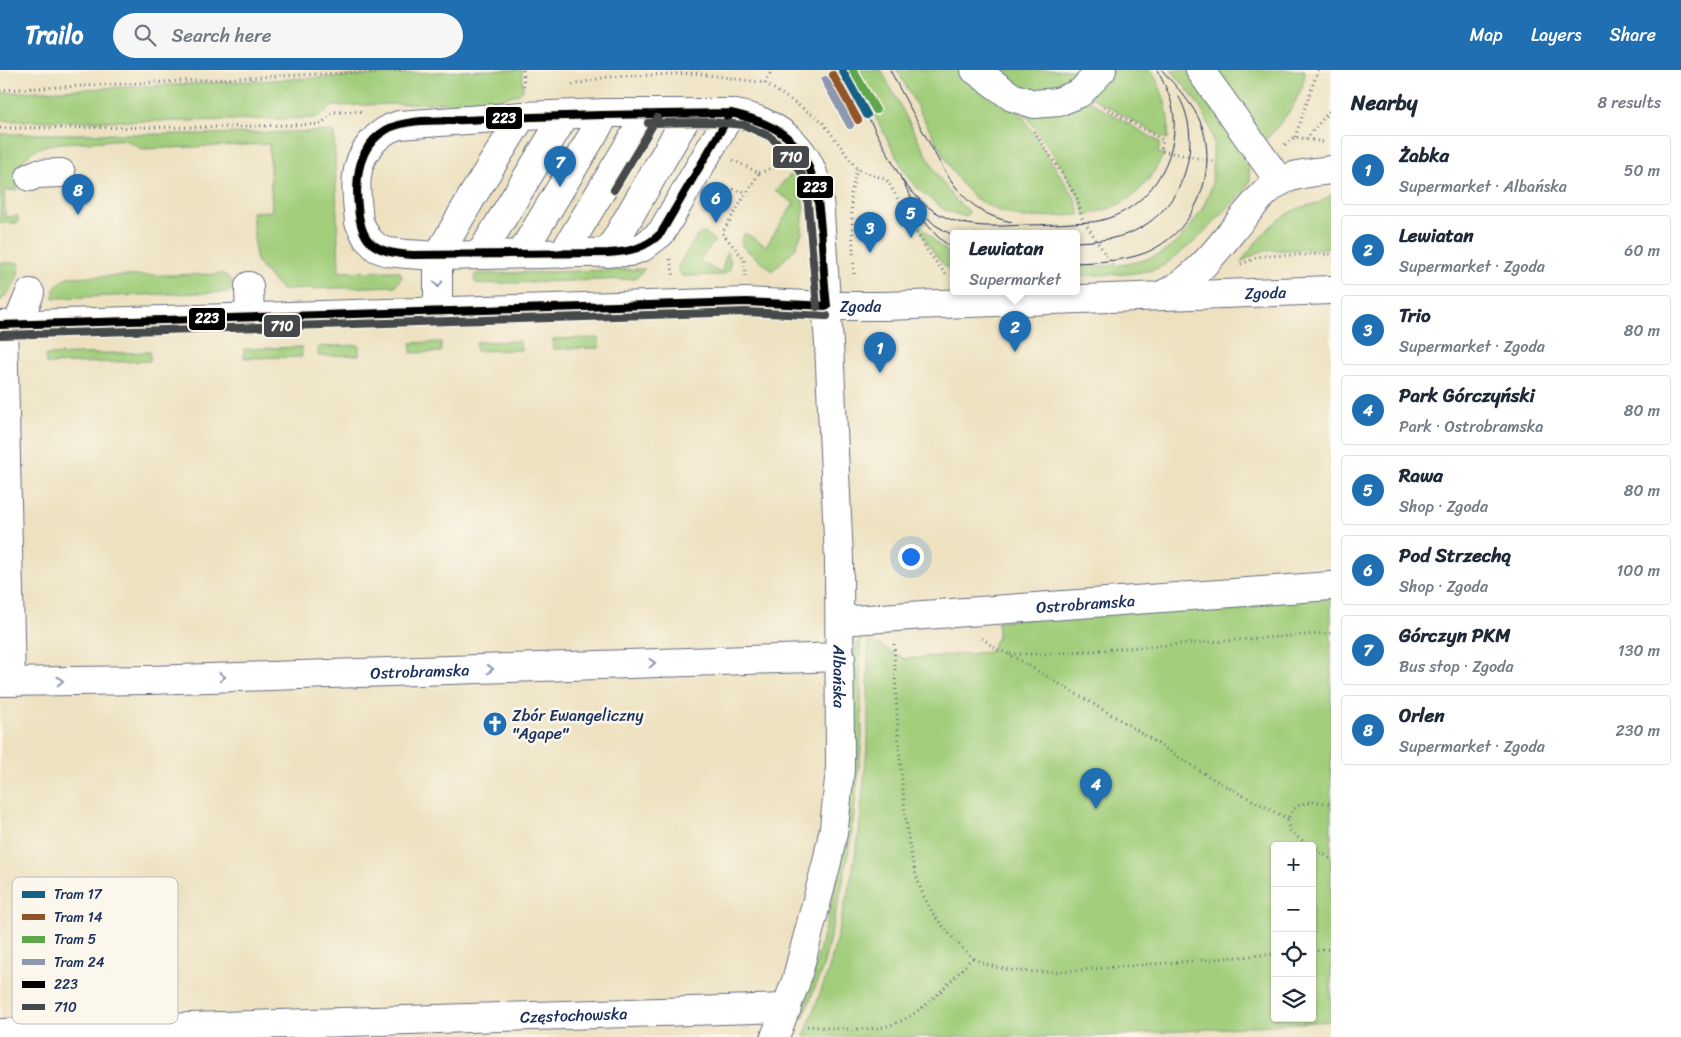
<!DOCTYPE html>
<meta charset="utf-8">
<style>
body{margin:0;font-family:Sriracha,sans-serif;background:#f6f6f7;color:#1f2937}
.controls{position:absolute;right:15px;bottom:15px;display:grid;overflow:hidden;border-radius:5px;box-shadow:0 1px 4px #0004}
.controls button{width:45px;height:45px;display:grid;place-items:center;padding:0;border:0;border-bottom:1px solid #e0e1e3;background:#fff;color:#1f2937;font:25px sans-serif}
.you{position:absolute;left:910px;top:486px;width:18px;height:18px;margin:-12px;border:4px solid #fff;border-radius:50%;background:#1a73e8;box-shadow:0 0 0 8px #1a73e833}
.badge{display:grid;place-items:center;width:32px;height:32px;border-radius:50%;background:#1f6fb2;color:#fff;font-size:16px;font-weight:700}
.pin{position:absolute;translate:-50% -41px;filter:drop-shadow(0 1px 2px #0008)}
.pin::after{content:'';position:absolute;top:26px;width:18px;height:15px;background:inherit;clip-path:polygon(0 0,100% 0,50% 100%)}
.popup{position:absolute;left:950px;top:160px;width:130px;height:65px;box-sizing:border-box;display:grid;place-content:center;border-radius:5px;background:#fff;filter:drop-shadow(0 1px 4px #0005);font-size:16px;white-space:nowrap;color:#747a83}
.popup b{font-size:19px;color:#1f2937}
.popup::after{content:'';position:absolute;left:50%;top:100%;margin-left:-10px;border:10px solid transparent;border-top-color:#fff}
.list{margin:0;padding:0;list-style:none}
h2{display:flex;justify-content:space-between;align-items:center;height:65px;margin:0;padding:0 20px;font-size:21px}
h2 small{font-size:16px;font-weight:400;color:#747a83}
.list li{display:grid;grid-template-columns:32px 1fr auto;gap:15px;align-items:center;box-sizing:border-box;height:70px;margin:0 10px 10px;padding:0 10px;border:1px solid #e0e1e3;border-radius:5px}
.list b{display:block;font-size:19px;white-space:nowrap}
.list p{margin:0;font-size:16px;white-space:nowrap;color:#747a83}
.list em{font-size:16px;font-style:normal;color:#747a83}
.icon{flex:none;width:28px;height:28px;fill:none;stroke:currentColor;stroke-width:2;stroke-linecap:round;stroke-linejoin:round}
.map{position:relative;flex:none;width:1331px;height:967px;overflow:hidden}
header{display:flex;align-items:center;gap:30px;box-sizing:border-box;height:70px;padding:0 25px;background:#1f6fb2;color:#fff}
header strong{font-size:24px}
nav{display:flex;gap:28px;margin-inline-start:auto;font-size:18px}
.search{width:350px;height:45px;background:#f6f6f7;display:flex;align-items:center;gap:12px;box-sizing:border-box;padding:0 18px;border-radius:28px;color:#747a83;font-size:19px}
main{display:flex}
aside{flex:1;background:#fff}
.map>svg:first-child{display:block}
.green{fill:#a2ce7b;stroke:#5e7e6c;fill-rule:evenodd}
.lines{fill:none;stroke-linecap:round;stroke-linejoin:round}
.minor-casing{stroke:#646d80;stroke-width:30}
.path{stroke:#646d80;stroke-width:3;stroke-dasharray:1 4;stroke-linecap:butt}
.minor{stroke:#fff;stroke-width:28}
.tram{stroke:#1b2f5e;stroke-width:1}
.bus-1-casing{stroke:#fbf7ec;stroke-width:11}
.bus-2-casing{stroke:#fbf7ec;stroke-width:11}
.bus-1{stroke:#000;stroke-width:8}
.bus-2{stroke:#45484a;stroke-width:8}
.tram-1-casing{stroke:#fbf7ec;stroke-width:11}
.tram-2-casing{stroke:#fbf7ec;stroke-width:11}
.tram-3-casing{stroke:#fbf7ec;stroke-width:11}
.tram-4-casing{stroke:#fbf7ec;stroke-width:11}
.tram-1{stroke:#166187;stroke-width:8}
.tram-2{stroke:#915429;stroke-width:8}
.tram-3{stroke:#5fa64d;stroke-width:8}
.tram-4{stroke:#8d97ae;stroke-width:8}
.oneway{stroke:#8d97ae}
.labels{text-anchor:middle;stroke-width:5;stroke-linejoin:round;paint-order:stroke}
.street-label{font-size:16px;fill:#1b2f5e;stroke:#fbf7ec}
.poi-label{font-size:16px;fill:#1b2f5e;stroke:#fbf7ec;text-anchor:start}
.key{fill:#fbf7ec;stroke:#b8bbc1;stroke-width:1}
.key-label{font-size:14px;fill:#1b2f5e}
.line-badge{stroke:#fbf7ec;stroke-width:2}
.badge-label{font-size:14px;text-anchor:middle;font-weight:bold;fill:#fff}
</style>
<header>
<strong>Trailo</strong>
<div class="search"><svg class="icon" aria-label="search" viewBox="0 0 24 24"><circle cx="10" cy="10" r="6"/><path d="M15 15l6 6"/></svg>Search here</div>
<nav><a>Map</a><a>Layers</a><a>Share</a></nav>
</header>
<main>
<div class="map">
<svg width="1331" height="967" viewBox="0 0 1331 967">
<rect width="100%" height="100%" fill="#fbf7ec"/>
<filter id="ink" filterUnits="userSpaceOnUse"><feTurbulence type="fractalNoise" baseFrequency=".02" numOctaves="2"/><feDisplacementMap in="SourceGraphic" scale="10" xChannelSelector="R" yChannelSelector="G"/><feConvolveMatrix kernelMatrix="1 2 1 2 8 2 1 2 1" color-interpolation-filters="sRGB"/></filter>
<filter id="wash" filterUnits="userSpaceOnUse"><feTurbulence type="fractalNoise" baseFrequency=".0096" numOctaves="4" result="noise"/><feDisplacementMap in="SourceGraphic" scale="20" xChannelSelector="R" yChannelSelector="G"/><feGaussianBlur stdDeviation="1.12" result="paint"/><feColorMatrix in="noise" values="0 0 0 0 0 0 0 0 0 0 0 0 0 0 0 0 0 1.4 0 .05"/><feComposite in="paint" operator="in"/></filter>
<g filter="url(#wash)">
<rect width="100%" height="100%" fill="#ede1c0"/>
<path class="green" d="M483,0H522L523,20L519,24L490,31L332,36L323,45L314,48L186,51H0V23Z
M850,0H881L939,108L956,131L969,141L966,147L944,140L917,118L905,102Z
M897,0H1151C1164,22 1170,43 1168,69L1162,67L1091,27L1089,31L1160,72L1158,83L1164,84C1143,123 1128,136 1085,145C1078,114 1042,69 1023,41H1019L1075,128L1080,145L1024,148L997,140L975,128L963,116L952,100Z
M1171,0H1194L1255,92L1248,94L1250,110L1244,122L1195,171L1163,196L1153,200L1128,204L1076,206V197C1105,196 1128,197 1155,186C1180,176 1207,139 1212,113C1213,107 1212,100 1212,94C1213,87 1214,78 1213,71C1209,44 1188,20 1171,0Z
M1210,0H1305C1304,28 1281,53 1263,73Z
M334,61L339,202L397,201L400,202L402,207L395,216L282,220L258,194L256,190L252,142L272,141L269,74L141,79C137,76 132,73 127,71C118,68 99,72 88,72C51,73 17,71 17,120L4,121L5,147L18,146V153H0V64H201Z
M793,102L804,134L802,162L795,179L772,201L743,177C740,171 741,168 745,163L766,176L794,133L775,121Z
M1331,124V178L1261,181L1241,192C1256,172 1272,150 1295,140C1311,132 1316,138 1331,124Z
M909,139C922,157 935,175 954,186V204C932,187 922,163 909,139Z
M703,163L707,164L715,171L699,191L721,203L727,182L730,189V199L723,205L682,206L678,199L679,195L697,166Z
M0,193H19C20,208 12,221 0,231Z
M645,199L637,207L631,209L478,214L474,211L475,204Z
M222,204C228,206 230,208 232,214L229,222L54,228C51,218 60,212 68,207Z
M599,268V278L553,279V269Z
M520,271L521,280L476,281V272Z
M441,272V282L411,283V273Z
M359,275V285L318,286V277Z
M301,277L302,287L244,288V279Z
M150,282V291L46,294V285Z
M1331,525V951L1091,967H804L829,899L851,809L859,763L868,668V572L877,574L905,589L989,582L998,567V551ZM1275,776H1312V948H1275Z
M860,570L862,668L852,761L844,807L823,897L803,948L797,946C809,921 816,893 823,866C836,817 845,766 851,716C856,673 854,630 853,587L855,578Z"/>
</g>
<g filter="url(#ink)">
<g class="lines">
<defs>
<g id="minor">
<path d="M975,0L1012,27L1034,34L1058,32L1080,23L1102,0"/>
<path d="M1200,0L1280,112"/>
<path id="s1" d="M731,43L661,163L643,177L629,182L438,186L407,184L388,182L377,178L367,168L359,152C358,137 355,121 357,106C359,83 377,61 399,55L522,46L606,43H731C779,51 813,79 819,129L829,274L839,489L840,699L834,758L827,792L796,911L775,967"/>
<path d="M30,107L36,104L61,103"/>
<path d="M608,183L689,43"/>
<path d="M521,184L606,43"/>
<path d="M563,184L648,43"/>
<path d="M480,185L565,45"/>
<path d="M249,216L250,248"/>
<path d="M1162,225C1198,209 1221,174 1246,144C1256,132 1266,120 1279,112C1294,104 1314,102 1331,100"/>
<path d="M438,242V186L473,125L522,46"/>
<path id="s2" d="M0,255L746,232L827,236H885L1331,220"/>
<path d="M3,255L11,612"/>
<path d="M17,255L30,223"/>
<path id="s3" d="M840,551L1331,516"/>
<path id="s4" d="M0,612L149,610L841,587"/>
<path id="s5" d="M0,963L787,938"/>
</g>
</defs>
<use href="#minor" class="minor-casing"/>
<path class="path" d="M523,0L524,19
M765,13L772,0
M572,15L606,7L695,3L765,13L822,51L857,99L887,110L928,182L947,206
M0,20L401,0
M1104,37L1163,70L1161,81L1213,91
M0,58L222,57L321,54L333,42L365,41
M1034,61L1077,127L1082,148L1113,196
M1295,67L1318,0
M1306,69L1331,39
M1285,75L1295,67L1323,72
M733,90L759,103L722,163L744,189L745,206
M759,103L778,96
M718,117L747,122
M670,189L674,207
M1241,194L1261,186L1331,184
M854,204L851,124L857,99
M982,568L996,579L1009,584L1132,657L1216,711L1288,749
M894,574C896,626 898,678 904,730C907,765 912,809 931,840C937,851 946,860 955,870C961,877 968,885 977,890C1000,902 1030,902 1056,902L1275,884
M1010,584H1047L1331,563
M1311,776C1304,771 1293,766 1289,758C1287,753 1288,747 1291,743C1301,729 1316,731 1331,734
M1312,777L1331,789
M1312,881L1331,879
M807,956C833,958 862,962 887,956C920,948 951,911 973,887"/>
<use href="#minor" class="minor"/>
<path class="tram" d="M890,0C901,22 913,43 925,65C946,104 963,143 1012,152
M867,45L924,151L938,167L954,180
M901,109C914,125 928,140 947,148C972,159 1000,156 1026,155C1041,155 1056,154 1072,153C1081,152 1092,153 1102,150C1151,138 1183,84 1172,35C1169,23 1163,11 1157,0
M928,148L935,155L954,166
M1076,172C1099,171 1122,169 1142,157C1186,131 1203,71 1179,27
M1076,193C1098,192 1124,191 1145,183C1194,163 1218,106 1202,56C1194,34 1176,17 1162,0"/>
<defs>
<path id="bus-1" d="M731,43C802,59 816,92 821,160C823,185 824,211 827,236
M731,43L661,163C646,178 629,182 608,183L413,185C399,184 382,183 370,172C361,163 359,149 358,137C355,108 358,76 386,60C406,48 442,51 465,50C554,45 642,44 731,43Z
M0,255L746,232L827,236"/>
<path id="bus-2" d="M648,53L712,52L744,55L769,66L788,82L802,104L807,123L817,237
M614,120L657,48
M0,265L746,242L827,246"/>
</defs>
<use href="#bus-1" class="bus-1-casing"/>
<use href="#bus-2" class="bus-2-casing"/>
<use href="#bus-1" class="bus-1"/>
<use href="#bus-2" class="bus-2"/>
<defs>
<path id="tram-1" d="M842,0L867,45"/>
<path id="tram-2" d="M833,5L858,50"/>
<path id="tram-3" d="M853,0L876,40"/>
<path id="tram-4" d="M825,10L850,55"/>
</defs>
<use href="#tram-1" class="tram-1-casing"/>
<use href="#tram-2" class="tram-2-casing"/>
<use href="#tram-3" class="tram-3-casing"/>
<use href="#tram-4" class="tram-4-casing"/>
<use href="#tram-1" class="tram-1"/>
<use href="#tram-2" class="tram-2"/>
<use href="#tram-3" class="tram-3"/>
<use href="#tram-4" class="tram-4"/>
</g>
<defs><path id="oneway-chevron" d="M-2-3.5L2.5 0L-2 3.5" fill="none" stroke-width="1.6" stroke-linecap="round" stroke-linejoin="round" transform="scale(1.25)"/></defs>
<g class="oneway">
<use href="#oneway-chevron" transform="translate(438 214) rotate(89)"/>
<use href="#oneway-chevron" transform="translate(652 593) rotate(-2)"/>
<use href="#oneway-chevron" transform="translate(490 599) rotate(-2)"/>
<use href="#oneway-chevron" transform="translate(222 607) rotate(-2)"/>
<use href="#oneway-chevron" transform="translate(60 611) rotate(-1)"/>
</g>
</g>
<defs>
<symbol id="church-disc" viewBox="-11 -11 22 22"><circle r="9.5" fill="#1f6fb2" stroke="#fbf7ec"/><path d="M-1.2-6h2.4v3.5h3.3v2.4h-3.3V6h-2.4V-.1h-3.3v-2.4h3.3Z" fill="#fff"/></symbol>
</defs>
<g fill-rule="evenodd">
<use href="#church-disc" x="481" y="640" width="28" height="28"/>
</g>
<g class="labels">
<g class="street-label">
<text dy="6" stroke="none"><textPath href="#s2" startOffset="1266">Zgoda</textPath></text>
<text dy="6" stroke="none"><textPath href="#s2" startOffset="861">Zgoda</textPath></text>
<text dy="6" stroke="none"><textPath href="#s3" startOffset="246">Ostrobramska</textPath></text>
<text dy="6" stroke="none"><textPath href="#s4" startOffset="420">Ostrobramska</textPath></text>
<text dy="6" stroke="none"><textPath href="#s1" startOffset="1521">Albańska</textPath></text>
<text dy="6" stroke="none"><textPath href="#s5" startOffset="574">Częstochowska</textPath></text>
</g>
<g class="poi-label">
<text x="512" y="651">Zbór Ewangeliczny<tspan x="512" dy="18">"Agape"</tspan></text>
</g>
</g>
<rect x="12" y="807" width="166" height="147" rx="8" class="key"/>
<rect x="22" y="821" width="23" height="7" fill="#166187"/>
<rect x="22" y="844" width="23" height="6" fill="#915429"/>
<rect x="22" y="866" width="23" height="7" fill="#5fa64d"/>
<rect x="22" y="889" width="23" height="6" fill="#8d97ae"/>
<rect x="22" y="911" width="23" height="7" fill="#000"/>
<rect x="22" y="934" width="23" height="6" fill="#45484a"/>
<g class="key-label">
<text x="54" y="829">Tram 17</text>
<text x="54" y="852">Tram 14</text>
<text x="54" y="874">Tram 5</text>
<text x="54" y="897">Tram 24</text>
<text x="54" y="919">223</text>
<text x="54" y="942">710</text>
</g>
<g class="line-badge">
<rect x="485" y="36" width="38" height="24" rx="5" fill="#000"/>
<rect x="772" y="75" width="38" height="24" rx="5" fill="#45484a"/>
<rect x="796" y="105" width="38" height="24" rx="5" fill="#000"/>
<rect x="188" y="237" width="38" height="24" rx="5" fill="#000"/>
<rect x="263" y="244" width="38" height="24" rx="5" fill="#45484a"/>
</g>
<g class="badge-label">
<text x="504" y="53">223</text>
<text x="791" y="92">710</text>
<text x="815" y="122">223</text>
<text x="207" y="253">223</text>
<text x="282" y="261">710</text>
</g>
</svg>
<div class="controls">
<button>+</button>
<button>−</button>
<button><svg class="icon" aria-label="locate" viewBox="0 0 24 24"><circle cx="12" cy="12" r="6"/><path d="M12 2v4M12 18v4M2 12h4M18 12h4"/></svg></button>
<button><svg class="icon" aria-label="layers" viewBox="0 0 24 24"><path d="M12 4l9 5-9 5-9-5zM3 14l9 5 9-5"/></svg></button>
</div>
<div class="you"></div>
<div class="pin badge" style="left:880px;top:303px">1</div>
<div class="pin badge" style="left:1015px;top:282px">2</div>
<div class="popup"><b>Lewiatan</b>Supermarket</div>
<div class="pin badge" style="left:870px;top:183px">3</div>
<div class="pin badge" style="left:1096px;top:739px">4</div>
<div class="pin badge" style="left:911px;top:168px">5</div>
<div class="pin badge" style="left:716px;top:153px">6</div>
<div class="pin badge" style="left:560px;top:117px">7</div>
<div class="pin badge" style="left:78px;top:145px">8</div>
</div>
<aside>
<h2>Nearby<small>8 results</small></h2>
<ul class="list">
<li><span class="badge">1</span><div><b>Żabka</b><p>Supermarket · Albańska</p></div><em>50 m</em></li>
<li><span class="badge">2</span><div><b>Lewiatan</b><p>Supermarket · Zgoda</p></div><em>60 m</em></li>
<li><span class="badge">3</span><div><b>Trio</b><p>Supermarket · Zgoda</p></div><em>80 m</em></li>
<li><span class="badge">4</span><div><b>Park Górczyński</b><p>Park · Ostrobramska</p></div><em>80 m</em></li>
<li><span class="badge">5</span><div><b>Rawa</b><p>Shop · Zgoda</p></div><em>80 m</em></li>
<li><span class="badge">6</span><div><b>Pod Strzechą</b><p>Shop · Zgoda</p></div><em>100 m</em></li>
<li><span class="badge">7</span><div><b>Górczyn PKM</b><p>Bus stop · Zgoda</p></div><em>130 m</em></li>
<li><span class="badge">8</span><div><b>Orlen</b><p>Supermarket · Zgoda</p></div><em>230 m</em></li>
</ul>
</aside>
</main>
